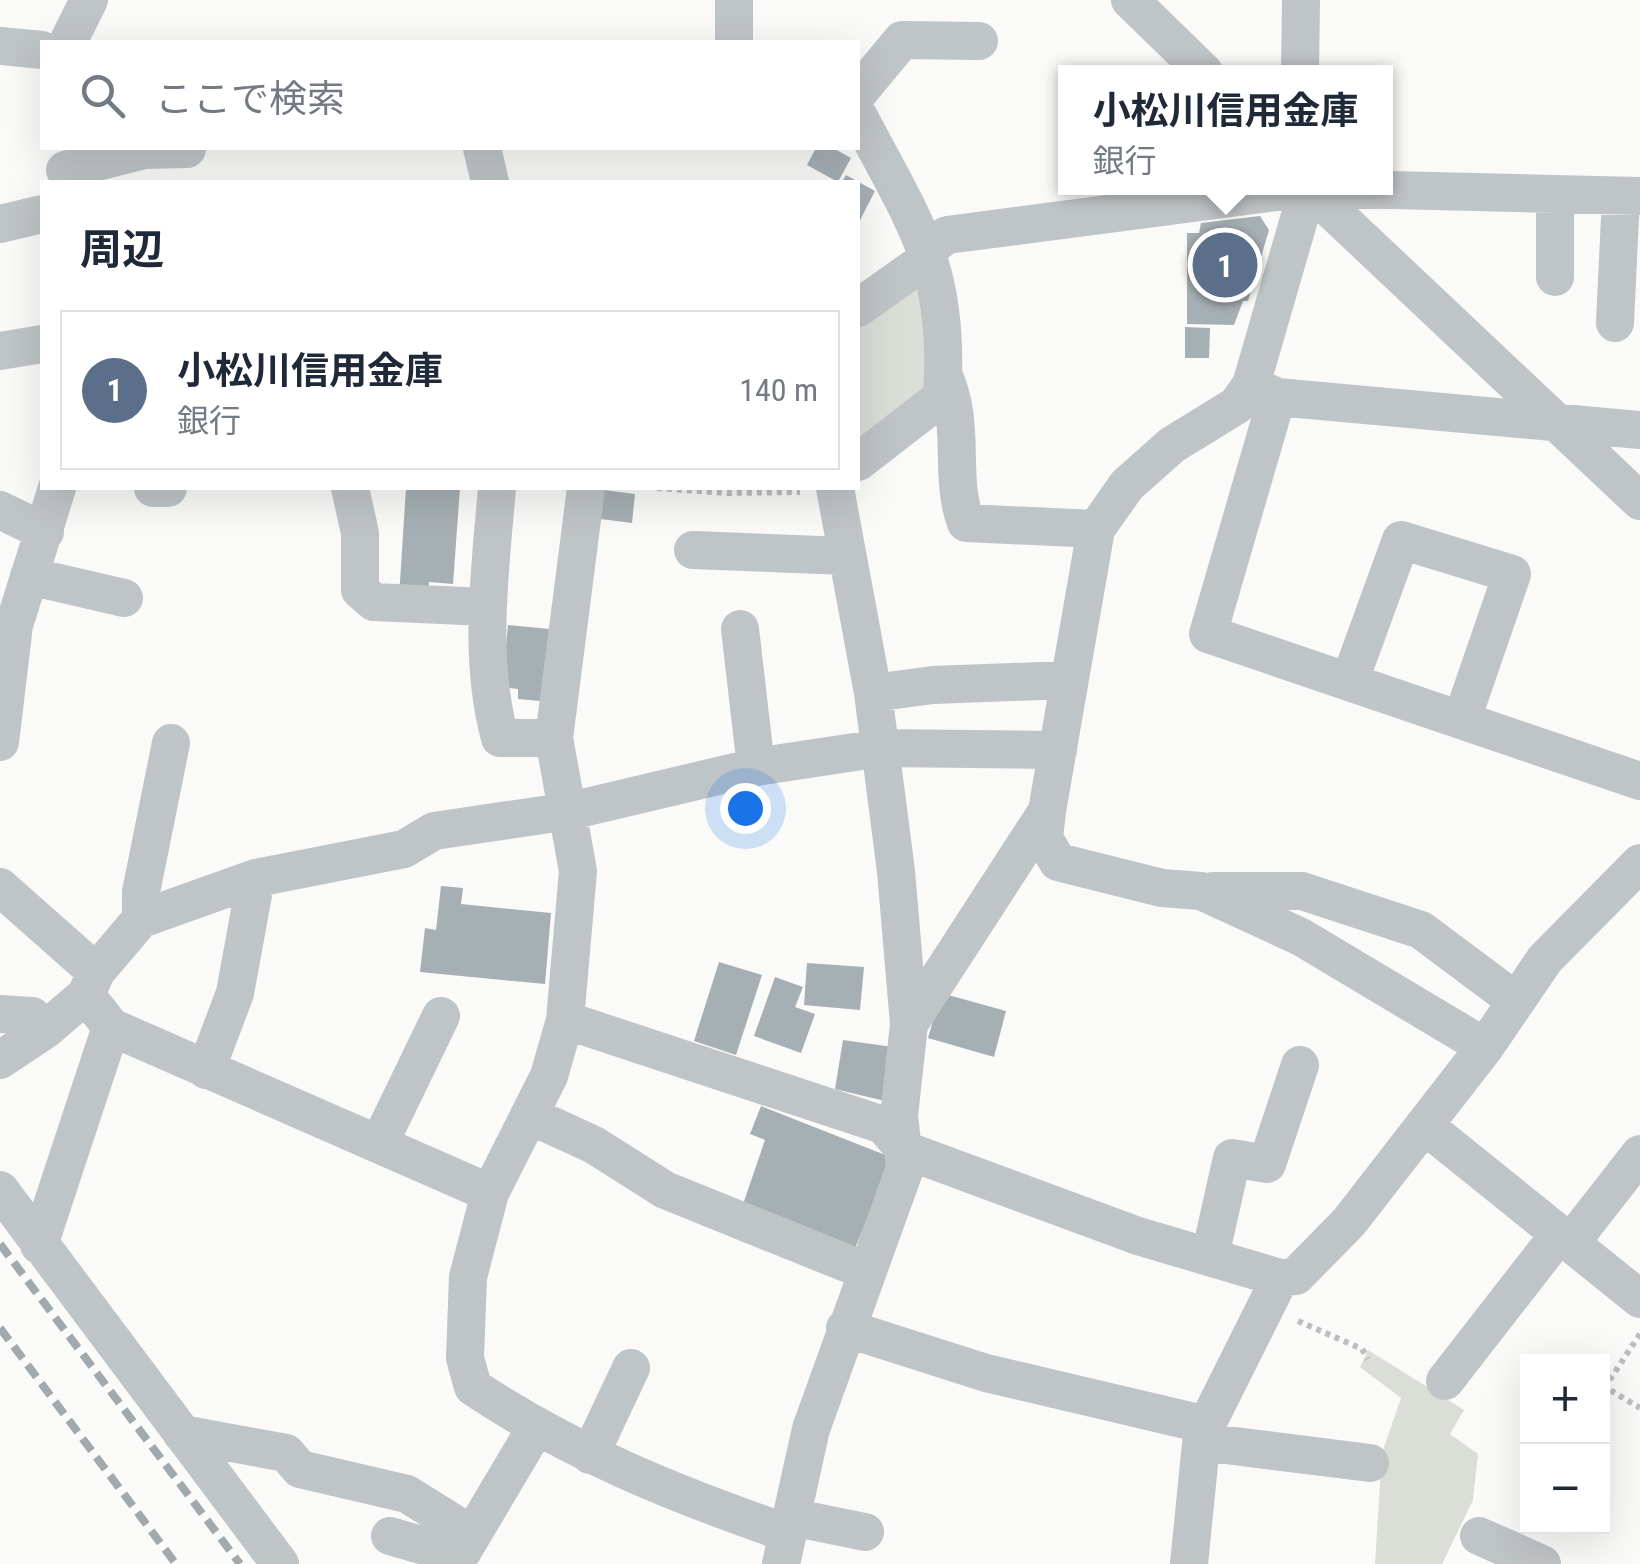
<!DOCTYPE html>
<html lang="ja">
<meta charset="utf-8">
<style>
body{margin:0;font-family:"Roboto Condensed","Noto Sans JP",sans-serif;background:#f6f6f7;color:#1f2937}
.controls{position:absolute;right:30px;bottom:30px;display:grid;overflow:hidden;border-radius:0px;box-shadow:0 10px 40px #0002}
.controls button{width:90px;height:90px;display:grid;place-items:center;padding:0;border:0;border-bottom:2px solid #e0e1e3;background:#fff;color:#1f2937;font:50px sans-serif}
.you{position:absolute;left:745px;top:808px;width:35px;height:35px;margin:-25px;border:8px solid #fff;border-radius:50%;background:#1a73e8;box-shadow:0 0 0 15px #1a73e833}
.badge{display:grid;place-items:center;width:65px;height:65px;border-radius:50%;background:#d5583c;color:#fff;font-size:32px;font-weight:700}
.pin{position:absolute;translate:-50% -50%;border:5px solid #fff;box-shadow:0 2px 10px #0006}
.popup{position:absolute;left:1058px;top:65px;width:335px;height:130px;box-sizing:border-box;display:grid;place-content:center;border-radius:0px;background:#fff;filter:drop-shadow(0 2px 8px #0005);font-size:32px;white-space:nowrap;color:#747a83}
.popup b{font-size:38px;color:#1f2937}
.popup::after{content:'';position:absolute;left:50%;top:100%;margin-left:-20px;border:20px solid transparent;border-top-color:#fff}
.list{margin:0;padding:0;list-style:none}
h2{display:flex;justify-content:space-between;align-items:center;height:130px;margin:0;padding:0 40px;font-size:42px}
h2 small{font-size:32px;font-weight:400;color:#747a83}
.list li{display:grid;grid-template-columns:65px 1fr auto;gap:30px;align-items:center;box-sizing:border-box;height:160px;margin:0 20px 20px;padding:0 20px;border:2px solid #e0e1e3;border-radius:0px}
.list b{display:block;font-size:38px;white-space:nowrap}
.list p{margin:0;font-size:32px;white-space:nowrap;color:#747a83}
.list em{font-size:32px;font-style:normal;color:#747a83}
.icon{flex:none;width:55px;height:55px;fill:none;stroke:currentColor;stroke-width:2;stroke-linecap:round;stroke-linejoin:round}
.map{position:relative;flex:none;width:1640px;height:1564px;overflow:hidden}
.search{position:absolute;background:#fff;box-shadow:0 10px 40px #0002;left:40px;top:40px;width:820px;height:110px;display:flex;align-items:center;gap:25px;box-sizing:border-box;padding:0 35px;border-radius:0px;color:#747a83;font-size:38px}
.panel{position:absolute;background:#fff;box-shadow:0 10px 40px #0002;left:40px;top:180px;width:820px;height:310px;border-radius:0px}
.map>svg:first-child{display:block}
.green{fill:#daded7}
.building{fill:#a6afb4}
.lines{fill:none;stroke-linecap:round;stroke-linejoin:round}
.path{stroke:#babec0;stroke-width:6;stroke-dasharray:5 5;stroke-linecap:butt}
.minor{stroke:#bfc4c7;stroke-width:38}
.rail{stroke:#a1a9ad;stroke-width:8;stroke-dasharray:15 8;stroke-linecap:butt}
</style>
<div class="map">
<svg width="1640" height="1564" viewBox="0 0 1640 1564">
<rect width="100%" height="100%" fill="#fafaf8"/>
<path class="green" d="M919,282L930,392L858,442V321Z
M1368,1350L1464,1410L1450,1434L1478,1454L1473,1500L1442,1564H1375L1382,1453L1401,1398L1360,1367Z"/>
<path class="building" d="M816,148H833L851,158L838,182L807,165Z
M846,175L875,191L858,224V182H842Z
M1260,216L1269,230L1248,301H1243L1234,325L1187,324V233H1199L1201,223Z
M1185,327L1210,328L1209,358H1185Z
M406,488H460L453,584L429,582L428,599L399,597Z
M596,489L635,494L632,523L593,518Z
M508,625L560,630L551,702L518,699V689L509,688L504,669Z
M441,886L463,888L461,904L551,913L545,984L420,972L425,928L436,930Z
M719,962L762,975L736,1055L694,1041Z
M807,963L864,967L860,1010L804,1005Z
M775,977L803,987L795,1007L815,1014L801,1053L754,1036Z
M941,993L1006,1011L994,1057L928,1038Z
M843,1040L893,1047L885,1101L835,1089Z
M761,1106L893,1158L852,1255L741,1210L765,1140L750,1134Z"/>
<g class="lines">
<path class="path" d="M657,488L727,493L800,492
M1298,1321L1362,1349L1368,1359
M1640,1334L1605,1387L1640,1408
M1526,1426L1528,1425"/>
<path class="minor" d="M734,0V42
M1130,0L1204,72
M68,42L89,0
M0,46L42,50
M1300,72L1301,0
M858,93L902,40L979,41
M858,115C915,224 951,268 942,397L858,462
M482,148L490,182
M65,170L144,150L187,149
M1555,195V277
M0,224L42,214
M858,308L920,264L929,248L947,235L1308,188L1640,196
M1615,323L1621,196
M0,351L42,344
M943,374C967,426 948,474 966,523L1096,529
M1258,388L1277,397L1640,430
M1277,397L1208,634L1640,781
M153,488H168
M350,488L360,533V590L374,602L487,607
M497,488C490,571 478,657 500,738H554
M586,488L554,738L578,871L565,1020L549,1076L490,1193L468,1277L465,1358L473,1387C570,1452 677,1495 787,1533
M0,510L45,532
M693,550L847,556
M29,576L124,598
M740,629L756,767
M1350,680L1401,540L1512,574L1462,719
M873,693L933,685L1068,680
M0,742L14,625L57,488
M1047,811L1044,839L1058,862L1162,888L1201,891L1301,937L1485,1047
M0,887L96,972
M1213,891H1302L1421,930L1516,1001
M141,919V892L171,743
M86,995L111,1027L490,1193
M0,1014L32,1016L45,1030
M565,1020L883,1125L905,1150L1138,1236L1280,1278
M909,1024L1047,811L1096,529L1127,485L1172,445L1237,405L1251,385L1308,188L1640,501
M0,1060L45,1030L86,995L96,972L141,919L256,878L404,849L434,831L570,811L756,767L881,748L1058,750
M206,1070L235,993L256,878
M531,1116L594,1145L665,1190L866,1271
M1424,1125L1640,1299
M380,1142L441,1016
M0,1190L280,1564
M39,1245L111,1027
M1210,1256L1232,1158L1267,1164L1300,1065
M845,1328L986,1373L1207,1425
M1445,1381L1550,1246L1579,1232L1640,1154
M182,1434L286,1453L300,1469L407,1494L471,1534
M1202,1442L1370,1463
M590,1455L631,1368
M791,1517L865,1532
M390,1536L459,1556
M1479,1536L1542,1564
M455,1564L535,1429
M781,1564L811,1429L905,1168L899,1116L909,1024L896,871L873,693L835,488
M1189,1564L1202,1434L1280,1278L1296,1276L1349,1222L1485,1047L1545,959L1640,863"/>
<path class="rail" d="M0,1244L240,1564
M0,1328L176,1564"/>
</g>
</svg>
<div class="controls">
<button>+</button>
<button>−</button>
</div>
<div class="you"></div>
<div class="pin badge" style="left:1225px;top:265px;background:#5c6f8a">1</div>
<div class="popup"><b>小松川信用金庫</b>銀行</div>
<div class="search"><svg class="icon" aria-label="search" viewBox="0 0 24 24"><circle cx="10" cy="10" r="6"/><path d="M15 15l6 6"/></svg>ここで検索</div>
<section class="panel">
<h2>周辺<small></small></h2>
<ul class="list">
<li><span class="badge" style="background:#5c6f8a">1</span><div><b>小松川信用金庫</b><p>銀行</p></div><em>140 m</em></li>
</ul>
</section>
</div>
